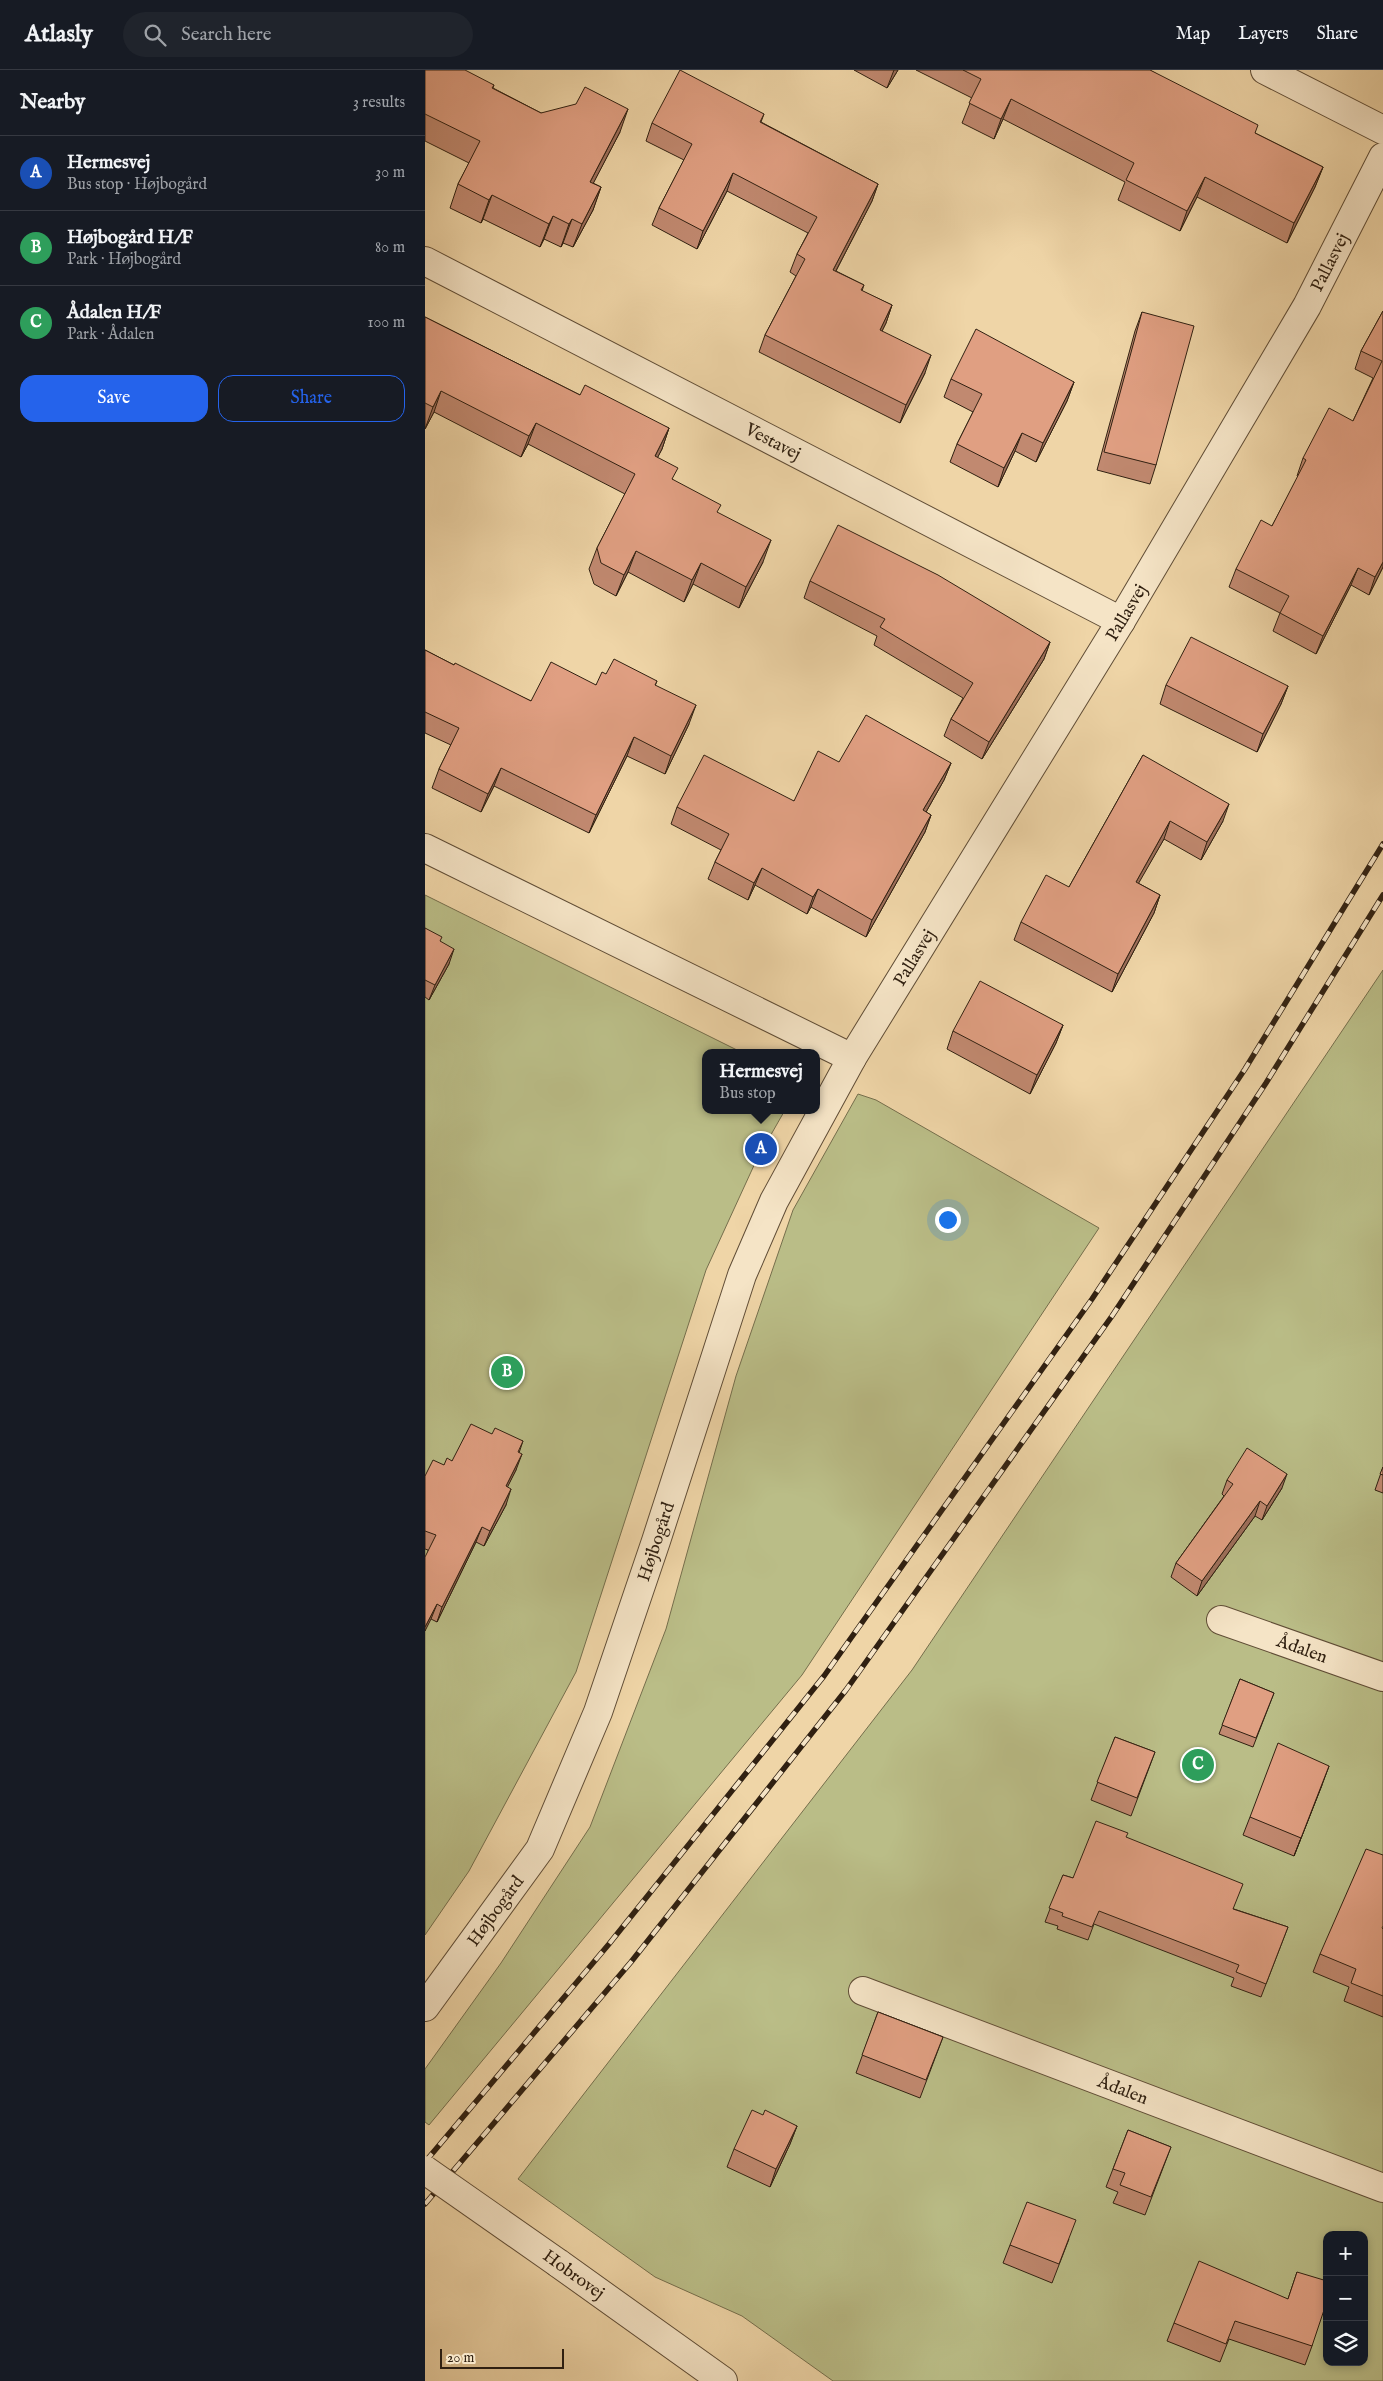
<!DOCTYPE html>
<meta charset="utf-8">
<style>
body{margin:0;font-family:"IM FELL English",serif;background:#20242c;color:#f1f3f6}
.controls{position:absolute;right:15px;bottom:15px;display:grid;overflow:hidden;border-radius:10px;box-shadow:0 2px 8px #0003}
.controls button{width:45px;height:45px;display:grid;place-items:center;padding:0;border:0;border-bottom:1px solid #363941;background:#171b24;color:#f1f3f6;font:25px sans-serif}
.scale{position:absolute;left:15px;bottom:12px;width:124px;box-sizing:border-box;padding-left:5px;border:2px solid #302011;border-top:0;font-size:14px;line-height:18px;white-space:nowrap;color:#302011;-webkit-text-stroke:4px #f5e4c6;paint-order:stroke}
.you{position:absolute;left:522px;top:1149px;width:18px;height:18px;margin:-12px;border:4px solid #fff;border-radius:50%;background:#1a73e8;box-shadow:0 0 0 8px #1a73e833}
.badge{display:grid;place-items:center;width:32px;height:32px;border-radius:50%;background:#2563eb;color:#fff;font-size:16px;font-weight:700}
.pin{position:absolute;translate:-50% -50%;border:2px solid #fff;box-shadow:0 1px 5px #0006}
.popup{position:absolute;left:277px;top:979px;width:118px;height:65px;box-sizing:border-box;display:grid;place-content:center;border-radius:10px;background:#171b24;filter:drop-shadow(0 1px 4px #0005);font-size:16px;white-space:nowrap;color:#9ea1a6}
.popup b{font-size:19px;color:#f1f3f6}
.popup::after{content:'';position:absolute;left:50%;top:100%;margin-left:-10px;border:10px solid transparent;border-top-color:#171b24}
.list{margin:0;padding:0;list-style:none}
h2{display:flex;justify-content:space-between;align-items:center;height:65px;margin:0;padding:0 20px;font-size:21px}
h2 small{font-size:16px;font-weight:400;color:#9ea1a6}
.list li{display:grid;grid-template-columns:32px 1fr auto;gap:15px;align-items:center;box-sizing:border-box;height:75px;padding:0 20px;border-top:1px solid #363941}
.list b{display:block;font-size:19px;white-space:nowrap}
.list p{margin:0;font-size:16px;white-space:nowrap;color:#9ea1a6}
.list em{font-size:16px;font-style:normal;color:#9ea1a6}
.actions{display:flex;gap:10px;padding:15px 20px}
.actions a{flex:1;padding:11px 0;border:1px solid #2563eb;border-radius:15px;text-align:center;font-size:18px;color:#2563eb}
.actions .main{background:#2563eb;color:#fff}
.icon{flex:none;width:28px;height:28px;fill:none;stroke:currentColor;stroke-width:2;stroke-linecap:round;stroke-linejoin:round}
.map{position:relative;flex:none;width:958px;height:2311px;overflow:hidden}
header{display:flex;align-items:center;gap:30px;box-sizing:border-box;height:70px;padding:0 25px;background:#171b24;border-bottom:1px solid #363941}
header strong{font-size:24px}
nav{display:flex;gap:28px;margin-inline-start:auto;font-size:18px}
.search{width:350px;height:45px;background:#20242c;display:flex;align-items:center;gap:12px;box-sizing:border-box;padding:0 18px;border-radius:28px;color:#9ea1a6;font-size:19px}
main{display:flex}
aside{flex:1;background:#171b24}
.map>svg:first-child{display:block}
.green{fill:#babd87;stroke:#756e4c;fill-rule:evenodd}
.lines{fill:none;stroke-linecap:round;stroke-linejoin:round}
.minor-casing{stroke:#604d36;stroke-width:30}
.minor{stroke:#f5e4c6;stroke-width:28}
.rail-casing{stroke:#302011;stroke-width:5.5}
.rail{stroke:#f5e4c6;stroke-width:4;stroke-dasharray:11;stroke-linecap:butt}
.minor-bridge-casing{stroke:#604d36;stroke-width:30;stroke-linecap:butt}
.minor-bridge{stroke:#f5e4c6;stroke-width:28}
.wall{fill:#c18970;stroke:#302011}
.shaded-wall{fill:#9d6f5b;stroke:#302011}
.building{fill:#e09f82;stroke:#302011}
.labels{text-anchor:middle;stroke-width:5;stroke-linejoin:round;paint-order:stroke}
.street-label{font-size:18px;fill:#302011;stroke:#f5e4c6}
</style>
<header>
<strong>Atlasly</strong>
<div class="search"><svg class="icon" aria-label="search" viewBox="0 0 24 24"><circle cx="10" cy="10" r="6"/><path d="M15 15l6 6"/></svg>Search here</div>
<nav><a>Map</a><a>Layers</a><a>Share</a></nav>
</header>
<main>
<aside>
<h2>Nearby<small>3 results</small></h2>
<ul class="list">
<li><span class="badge" style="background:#1a4fb4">A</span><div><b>Hermesvej</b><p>Bus stop · Højbogård</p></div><em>30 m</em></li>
<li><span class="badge" style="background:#2e9e5b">B</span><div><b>Højbogård H/F</b><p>Park · Højbogård</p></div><em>80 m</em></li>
<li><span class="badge" style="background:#2e9e5b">C</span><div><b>Ådalen H/F</b><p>Park · Ådalen</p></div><em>100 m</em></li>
</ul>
<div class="actions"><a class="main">Save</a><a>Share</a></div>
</aside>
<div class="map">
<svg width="958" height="2311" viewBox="0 0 958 2311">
<rect width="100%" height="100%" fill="#efd5a7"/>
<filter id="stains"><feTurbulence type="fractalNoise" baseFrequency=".004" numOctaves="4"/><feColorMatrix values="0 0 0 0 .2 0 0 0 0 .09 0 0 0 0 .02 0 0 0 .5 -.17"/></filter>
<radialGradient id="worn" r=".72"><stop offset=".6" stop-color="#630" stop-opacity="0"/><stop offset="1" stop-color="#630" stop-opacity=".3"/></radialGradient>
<path class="green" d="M0,825L318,983H281V1040H360L331,1091L281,1200L151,1602L44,1801L0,1865Z
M958,900V2311H408L317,2246L230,2207L93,2109L487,1600ZM902,2165H939V2292H902Z
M433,1024L451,1030L674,1158L377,1605L4,2055L0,2052V1999L76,1893L165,1757L241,1559L311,1306L368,1140Z"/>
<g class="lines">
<defs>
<g id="minor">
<path d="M840,0L958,60"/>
<path id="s1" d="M0,191L696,551"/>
<path d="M0,778L427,988"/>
<path id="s2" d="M796,1550L958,1607"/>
<path id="s3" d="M438,1921L958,2118"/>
<path id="s4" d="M0,1937L115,1779L173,1642L231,1471L317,1205L349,1131L427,988L696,551L882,236L958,87"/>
<path d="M133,2193L298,2311"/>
</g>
</defs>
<use href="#minor" class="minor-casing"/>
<use href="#minor" class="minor"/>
<defs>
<path id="rail" d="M0,2092L184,1874L399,1606L667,1229L820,999L958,774
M0,2134L206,1892L421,1620L687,1246L841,1013L958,825"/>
</defs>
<use href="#rail" class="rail-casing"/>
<use href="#rail" class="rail"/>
<defs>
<path id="minor-bridge" d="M0,2100L133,2193"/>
</defs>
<use href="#minor-bridge" class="minor-bridge-casing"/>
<use href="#minor-bridge" class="minor-bridge"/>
</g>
<path class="wall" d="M0,0L69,15L68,18L116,43L195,62L168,113L176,117L168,140L148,177L138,173L136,177L119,169L115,177L58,149L56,153L25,138L33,114L44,93L0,71Z
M429,0H473L462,18Z
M491,0H725L830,63L898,97L890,117L862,173L772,127L755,161L693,130L700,112L578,49L569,69L537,53L547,28Z
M339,44L336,52L453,114L447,131L411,201L439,215L437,221L467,235L461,253L457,261L500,303L475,353L334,282L340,265L371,206L365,202L372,184L383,163L302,121L272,179L227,155L234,138L259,90L221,71L227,53Z
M958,241V497L944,525L926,515L891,584L848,561L855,543L804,517L811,499L847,456L873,407L872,406L878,388L928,351L948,308L930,299L936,281Z
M717,242L731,395L725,414L672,400L710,261Z
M0,247L155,325L244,358L237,379L232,388L248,410L293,443L338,492L314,538L268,514L259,532L203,502L191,526L169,514L164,499L172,478L200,424L103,374L96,387L9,342L0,359Z
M526,309L649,312L642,331L611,392L590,381L573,417L525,392L532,374L548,342L519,327Z
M385,511L625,572L619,589L557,689L519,666L526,649L538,628L449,575L452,566L379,528Z
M0,580L29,595L106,631L171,615L181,604L232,611L230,616L264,654L240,704L202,686L164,763L69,716L56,742L7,718L14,699L26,675L0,663Z
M741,615L863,616L856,634L832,682L735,634Z
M718,685L798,751L776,790L739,769L713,813L735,825L729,843L687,922L589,870L596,852L644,817Z
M414,692L526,693L519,710L501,742L506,745L500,762L441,867L386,837L382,844L330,815L323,830L283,809L290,792L296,780L246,754L252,737L369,731Z
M0,858L15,872L24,894L4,930L0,927Z
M638,955L631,973L605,1024L522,979L528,961Z
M67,1364L98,1371L94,1383L91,1400L82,1417L81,1435L59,1476L51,1472L12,1552L6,1549L3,1480L0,1479V1406L19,1395L27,1391Z
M958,1397V1423L950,1420Z
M802,1410L857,1418L837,1450L830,1446L772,1526L746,1507L751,1493L799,1426L797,1424Z
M815,1609L849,1623L828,1677L794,1664Z
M690,1667L730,1682L706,1746L666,1730Z
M897,1715L869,1786L818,1765L825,1747Z
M701,1768L809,1839L863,1857L836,1927L806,1916L809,1908L669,1854L663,1870L632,1859L633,1856L620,1852L638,1805L648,1808Z
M957,1858L958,1859V1947L919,1931L924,1917L888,1902L895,1884Z
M453,1942L518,1967L495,2028L431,2003Z
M338,2045L372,2056L365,2074L345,2117L302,2097L309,2079Z
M703,2060L746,2077L720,2145L688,2133L693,2122L681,2117Z
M644,2169L627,2213L578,2193L585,2175Z
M872,2202L887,2276L880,2295L804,2269L795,2292L742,2271L749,2253L863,2229Z"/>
<path class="shaded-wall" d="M469,0H473L462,18Z
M586,29L578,49L569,69L576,49Z
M203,39L195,62L157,135L165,112Z
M898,97L890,117L862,173L869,153Z
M308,103L302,121L272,179L278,161Z
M780,107L772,127L755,161L762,141Z
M453,114L447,131L402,218L408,200Z
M176,117L168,140L148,177L157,154Z
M67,125L58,149L56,153L64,130Z
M128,146L119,169L115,177L124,154Z
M147,149L138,173L136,177L144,154Z
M467,235L461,253L449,277L455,260Z
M506,285L500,303L475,353L481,335Z
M649,312L642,331L611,392L618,373Z
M16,321L9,342L0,359L8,337Z
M111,353L103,374L96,387L104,366Z
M244,358L237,379L222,408L230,386Z
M597,363L590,381L573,417L579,398Z
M346,470L338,492L314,538L321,517Z
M211,481L203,502L191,526L199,505Z
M958,492V497L944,525L950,507Z
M276,493L268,514L259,532L267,510Z
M933,498L926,515L891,584L898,566Z
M625,572L619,589L557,689L564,672Z
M863,616L856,634L832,682L838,664Z
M271,635L264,654L240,704L246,686Z
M209,667L202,686L164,763L171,745Z
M526,693L519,710L492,758L498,740Z
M76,698L69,716L56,742L63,724Z
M804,734L798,751L776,790L782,772Z
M506,745L500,762L441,867L447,850Z
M745,751L739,769L704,830L711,812Z
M337,798L330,815L323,830L329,813Z
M393,819L386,837L382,844L388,827Z
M735,825L729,843L687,922L693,904Z
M29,879L24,894L4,930L10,915Z
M638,955L631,973L605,1024L612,1005Z
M97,1384L91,1400L75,1432L81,1416Z
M862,1404L857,1418L837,1450L842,1436Z
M86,1419L81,1435L59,1476L65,1461Z
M835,1431L830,1446L772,1526L777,1511Z
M57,1457L51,1472L12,1552L17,1537Z
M12,1534L6,1549L0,1561V1557Z
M904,1696L897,1715L869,1786Z
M372,2056L365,2074L345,2117L351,2099Z"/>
<path class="building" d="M0,0H40L69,15L67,18L116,43L151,34L160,17L203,39L165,112L176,117L157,154L147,149L144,154L128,146L124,154L67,125L64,130L33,114L55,71L0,44Z
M255,0L339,44L335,52L453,114L408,200L439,215L436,220L467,235L455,260L506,285L481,335L340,265L380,189L372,184L392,147L308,103L278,161L234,138L267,74L227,53Z
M538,0H725L833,55L830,63L898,97L869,153L780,107L762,141L701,110L709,93L586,29L576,49L544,33L556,9Z
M958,241V492L950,507L933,498L898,566L855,543L864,526L811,499L836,450L847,456L881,390L878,388L904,338L928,351L957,291L936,281Z
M717,242L769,256L731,395L679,382Z
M0,247L155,325L160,315L244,358L230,386L253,398L247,409L296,435L292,442L346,470L321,517L276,493L267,510L211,481L199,505L176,493L172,478L210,404L111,353L104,366L16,321L8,337L0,333Z
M551,259L649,312L618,373L597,363L579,398L532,374L557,324L526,309Z
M413,455L513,505L625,572L564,672L526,649L548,613L455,557L460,549L385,511Z
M766,567L863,616L838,664L741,615Z
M0,580L29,595L30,593L106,631L126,592L171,615L177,602L181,604L189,589L232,611L230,615L271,635L246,686L209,667L171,745L76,698L63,724L14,699L34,658L0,642Z
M441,645L526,693L498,740L506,745L447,850L393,819L388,827L337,798L329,813L290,792L304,764L252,737L279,685L369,731L393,681L414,692Z
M718,685L804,734L782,772L745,751L711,812L735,825L693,904L596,852L621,805L644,817Z
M0,858L17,867L15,871L29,879L10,915L0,910Z
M555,911L638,955L612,1005L528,961Z
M46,1354L67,1364L70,1358L98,1371L93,1382L97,1384L81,1416L86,1419L65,1461L57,1457L17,1537L12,1534L0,1557V1487L11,1465L0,1461V1406L8,1390L19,1395L22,1388L27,1391Z
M822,1378L862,1404L842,1436L835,1431L777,1511L751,1493L808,1414L802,1410Z
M958,1397V1405L955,1404Z
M815,1609L849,1623L831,1668L797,1655Z
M690,1667L730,1682L712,1728L672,1712Z
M853,1673L904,1696L876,1768L825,1747Z
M671,1751L703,1763L701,1767L818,1814L808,1839L863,1857L841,1914L811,1902L814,1895L674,1841L667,1857L637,1846L638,1843L624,1838L638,1805L648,1808Z
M941,1779L958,1785V1856L957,1858L958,1859V1926L926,1913L931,1899L895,1884Z
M453,1942L518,1967L501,2010L437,1985Z
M327,2040L338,2045L340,2040L372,2056L351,2099L309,2079Z
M703,2060L746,2077L726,2127L695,2115L700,2103L688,2099Z
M602,2132L651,2150L634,2194L585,2175Z
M774,2191L863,2229L872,2202L902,2211V2231L887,2276L810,2251L801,2274L749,2253Z"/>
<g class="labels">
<g class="street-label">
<text dy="6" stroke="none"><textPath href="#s4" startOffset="1976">Pallasvej</textPath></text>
<text dy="6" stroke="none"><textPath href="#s1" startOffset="392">Vestavej</textPath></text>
<text dy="6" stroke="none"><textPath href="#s4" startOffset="1571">Pallasvej</textPath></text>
<text dy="6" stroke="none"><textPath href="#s4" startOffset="1166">Pallasvej</textPath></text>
<text dy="6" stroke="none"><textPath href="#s4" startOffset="524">Højbogård</textPath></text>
<text dy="6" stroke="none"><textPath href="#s2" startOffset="86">Ådalen</textPath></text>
<text dy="6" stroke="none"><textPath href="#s4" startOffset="119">Højbogård</textPath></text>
<text dy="6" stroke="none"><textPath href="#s3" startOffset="278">Ådalen</textPath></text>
<text transform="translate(149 2204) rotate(36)" y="6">Hobrovej</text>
</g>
</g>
<rect width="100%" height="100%" filter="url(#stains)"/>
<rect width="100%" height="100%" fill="url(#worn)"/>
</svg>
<div class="controls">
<button>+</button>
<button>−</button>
<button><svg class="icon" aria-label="layers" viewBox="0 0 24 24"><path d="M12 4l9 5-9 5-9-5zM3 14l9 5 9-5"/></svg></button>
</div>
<div class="scale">20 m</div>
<div class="you"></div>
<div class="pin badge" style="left:336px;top:1079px;background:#1a4fb4">A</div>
<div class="popup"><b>Hermesvej</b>Bus stop</div>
<div class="pin badge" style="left:82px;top:1302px;background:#2e9e5b">B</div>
<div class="pin badge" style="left:773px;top:1695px;background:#2e9e5b">C</div>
</div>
</main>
